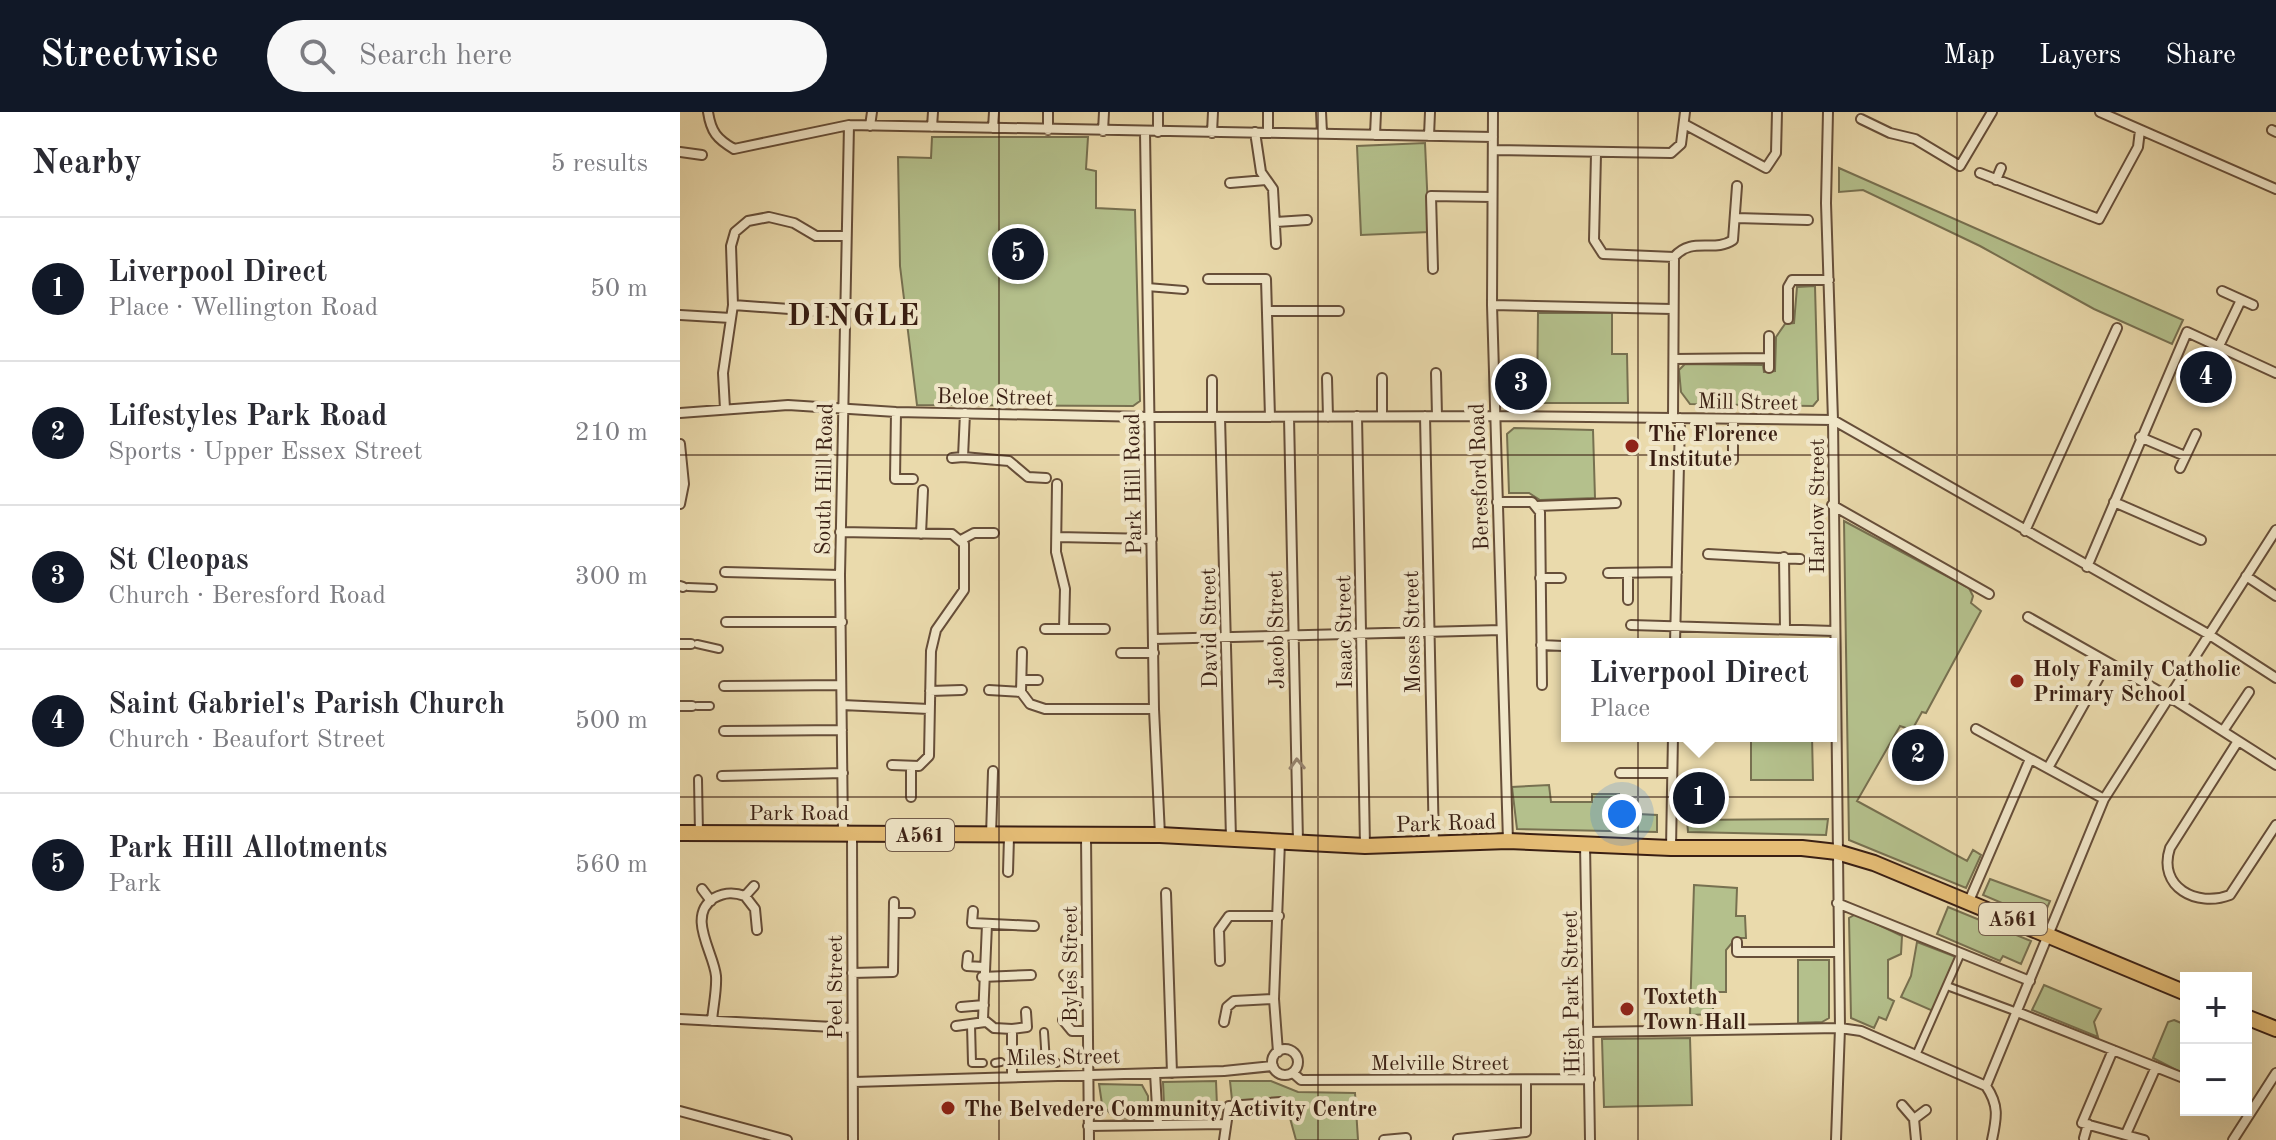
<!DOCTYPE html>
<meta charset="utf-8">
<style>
body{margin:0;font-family:"Old Standard TT",serif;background:#f7f7f7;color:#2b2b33}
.controls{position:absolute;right:24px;bottom:24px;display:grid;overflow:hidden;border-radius:0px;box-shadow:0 8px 32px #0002}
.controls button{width:72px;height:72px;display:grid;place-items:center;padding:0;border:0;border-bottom:2px solid #e1e1e2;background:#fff;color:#2b2b33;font:40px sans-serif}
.you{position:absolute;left:942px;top:702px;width:28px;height:28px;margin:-20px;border:6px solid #fff;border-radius:50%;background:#1a73e8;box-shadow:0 0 0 12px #1a73e833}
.badge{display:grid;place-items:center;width:52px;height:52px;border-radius:50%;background:#111827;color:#fff;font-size:26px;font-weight:700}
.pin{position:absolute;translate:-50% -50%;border:4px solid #fff;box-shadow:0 2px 8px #0006}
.popup{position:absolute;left:881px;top:526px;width:276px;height:104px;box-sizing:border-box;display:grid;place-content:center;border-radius:0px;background:#fff;filter:drop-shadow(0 2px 6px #0005);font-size:26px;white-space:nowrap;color:#7c7c81}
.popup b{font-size:30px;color:#2b2b33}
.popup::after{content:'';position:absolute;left:50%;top:100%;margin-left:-16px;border:16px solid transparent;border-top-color:#fff}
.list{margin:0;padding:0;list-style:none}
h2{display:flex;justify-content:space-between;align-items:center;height:104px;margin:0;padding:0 32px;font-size:34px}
h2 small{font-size:26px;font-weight:400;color:#7c7c81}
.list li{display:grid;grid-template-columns:52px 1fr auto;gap:24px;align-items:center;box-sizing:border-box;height:144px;padding:0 32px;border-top:2px solid #e1e1e2}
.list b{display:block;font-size:30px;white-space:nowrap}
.list p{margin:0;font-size:26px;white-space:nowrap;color:#7c7c81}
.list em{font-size:26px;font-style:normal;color:#7c7c81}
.icon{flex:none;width:44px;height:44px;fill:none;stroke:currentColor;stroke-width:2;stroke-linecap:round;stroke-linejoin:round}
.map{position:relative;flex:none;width:1596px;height:1028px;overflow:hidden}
header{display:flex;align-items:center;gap:48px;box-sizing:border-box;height:112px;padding:0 40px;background:#111827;color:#fff}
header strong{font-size:38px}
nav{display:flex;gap:44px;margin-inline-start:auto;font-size:28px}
.search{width:560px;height:72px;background:#f7f7f7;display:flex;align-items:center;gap:20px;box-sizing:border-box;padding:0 28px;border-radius:44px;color:#7c7c81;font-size:30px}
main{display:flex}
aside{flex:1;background:#fff}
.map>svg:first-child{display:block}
.green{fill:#b4c08c;stroke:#777050;stroke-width:2}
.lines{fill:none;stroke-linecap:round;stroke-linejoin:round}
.pedestrian-casing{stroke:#664e39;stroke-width:10}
.minor-casing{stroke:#664e39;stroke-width:12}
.trunk-casing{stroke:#3a1f13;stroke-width:18}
.pedestrian{stroke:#f1e7c9;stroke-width:6}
.minor{stroke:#f1e7c9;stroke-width:8}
.trunk{stroke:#e5bd76;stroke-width:14}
.oneway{stroke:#96836e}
.grid{fill:none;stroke:#3a1f13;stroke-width:2;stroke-opacity:0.55}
.poi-dot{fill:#8f2418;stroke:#f1e7c9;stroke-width:3}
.labels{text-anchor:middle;stroke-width:8;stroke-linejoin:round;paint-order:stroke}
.shield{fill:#f1e7c9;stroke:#715b4a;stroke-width:2}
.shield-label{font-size:20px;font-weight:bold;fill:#3a1f13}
.street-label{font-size:22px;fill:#3a1f13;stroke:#f1e7c9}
.poi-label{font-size:22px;font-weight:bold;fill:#3a1f13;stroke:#f1e7c9;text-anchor:start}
.district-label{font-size:30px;font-weight:bold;letter-spacing:2px;fill:#3a1f13;stroke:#f1e7c9}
</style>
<header>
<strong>Streetwise</strong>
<div class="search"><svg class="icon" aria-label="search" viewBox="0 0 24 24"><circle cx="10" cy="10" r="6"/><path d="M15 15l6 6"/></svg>Search here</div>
<nav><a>Map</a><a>Layers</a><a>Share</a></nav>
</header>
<main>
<aside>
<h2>Nearby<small>5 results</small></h2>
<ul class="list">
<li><span class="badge">1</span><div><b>Liverpool Direct</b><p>Place · Wellington Road</p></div><em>50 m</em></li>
<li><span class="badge">2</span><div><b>Lifestyles Park Road</b><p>Sports · Upper Essex Street</p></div><em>210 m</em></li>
<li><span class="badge">3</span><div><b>St Cleopas</b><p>Church · Beresford Road</p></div><em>300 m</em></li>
<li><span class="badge">4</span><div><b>Saint Gabriel's Parish Church</b><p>Church · Beaufort Street</p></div><em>500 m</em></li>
<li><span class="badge">5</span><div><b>Park Hill Allotments</b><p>Park</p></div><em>560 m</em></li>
</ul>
</aside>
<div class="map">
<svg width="1596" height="1028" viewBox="0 0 1596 1028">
<rect width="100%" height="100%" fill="#eadaac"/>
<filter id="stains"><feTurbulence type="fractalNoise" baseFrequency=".0025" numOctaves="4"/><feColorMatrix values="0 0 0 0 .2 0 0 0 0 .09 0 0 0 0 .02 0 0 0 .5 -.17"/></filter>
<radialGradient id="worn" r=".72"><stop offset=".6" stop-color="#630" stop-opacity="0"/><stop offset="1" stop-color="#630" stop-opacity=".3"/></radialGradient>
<path class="green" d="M252,25H408L406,57L416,59V96L455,98L460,289L453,294L237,293L220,154L218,45L251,46Z
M745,31L749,120L681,123L677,34Z
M1159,56L1503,208L1492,232L1414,197L1300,134L1183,78L1159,80Z
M1135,174L1138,288L1133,294L1010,292L1001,280L999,258L1005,252L1083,253L1084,260L1095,259L1096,225L1105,212L1114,211L1117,175Z
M858,201H932V242H947L948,291H857Z
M834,316L913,318L915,386L860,388L849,381H829L827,322Z
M1164,409L1289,476L1293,484L1291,491L1301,499L1246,601L1242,600L1232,618L1220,614L1177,689L1287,749L1293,738L1301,743L1286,776L1169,728Z
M1071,624H1132L1133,668H1071Z
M869,673L871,690H912V682H939V701L977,703V720L837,717L832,675Z
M1148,707L1146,723L1008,720L1007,708Z
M1310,767L1370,789L1362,808L1303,783Z
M1014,773L1057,776L1056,804H1065L1066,826H1056L1046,838V880H1033V902L1010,903Z
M1268,795L1351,829L1341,852L1323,844L1320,849L1257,822Z
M1176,802L1222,824L1221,842L1208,848V886L1214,889L1206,908L1199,905L1194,916L1171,906L1169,806Z
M1237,830L1276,845L1253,899L1221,885L1231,864Z
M1118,848H1149V906L1142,910L1118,911Z
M1364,873L1421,897L1414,910L1418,925L1352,898Z
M1494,908L1506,913V963L1473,946L1488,910Z
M1010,926L1012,993L924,995L922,927Z
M536,969L537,994L484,992L483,970Z
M550,969H591L618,980L675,981L678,1028H616L605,988H552Z
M419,972L462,973L468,984V1007L433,1005L422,992Z"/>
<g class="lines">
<defs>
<path id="pedestrian" d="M467,175L504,178
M8,475L33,476
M17,532L39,537
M17,594H30
M18,667L19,722
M1267,874L1337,900
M291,913L292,951H303
M364,920L366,951H377
M1237,941L1281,841
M389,950H392
M315,951L321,950"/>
<path id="minor" d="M28,0C31,20 37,27 54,37L169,13L813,25
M478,0V20
M588,0V20
M641,0L642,21
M813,0L812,193L828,729
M1148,0L1146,91L1153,308L1160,916L1156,1028
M1420,0L1596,77
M1181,7L1210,21L1235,27L1280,54L1312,0
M1006,13L1086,56L1096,41L1097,0
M190,14L192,0
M252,15L253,0
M313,16L314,0
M368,18V0
M1592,18L1596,20
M423,19L424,0
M465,20L474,597L480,723
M575,20L581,60L593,77L596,132
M532,21L533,0
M695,23L696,0
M749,24L750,0
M813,38L991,41L1001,32L1005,0
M0,40L22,43
M916,42L914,128L923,142L994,145
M1300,61L1419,107L1458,35L1460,18
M1316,68L1321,56
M550,71L586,68
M1056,106L1128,108
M596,110L627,108
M753,157L751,84L812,85
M528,167H586L590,305
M1542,179L1573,193
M53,193L164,201
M812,193L992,197
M587,199H659
M0,203L51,206
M1108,207V175L1112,168H1149
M1539,234L1561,188
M994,247L1088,246
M1089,256V224
M756,261L757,304
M647,266L648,305
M702,266V304
M532,268V305
M45,297L43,261L53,193L51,134L55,120L68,109L89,105L114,111L136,124H166
M216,300L215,367H233
M0,301L108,293L216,300L469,305L815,304L1153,308L1528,522L1596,566
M677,304L685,734
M745,304L754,734
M540,305L551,726
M609,305L618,730
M993,306L994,145C1012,124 1034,141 1053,128L1057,74
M1460,325L1505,344
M0,332L4,372L0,392
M283,345L329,349L348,365L366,366
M272,346L283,345L285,301
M999,348H1053V307
M1500,356L1516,322
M377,372L376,440L385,477L384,517
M817,390H852L860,400L862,573
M1434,390L1521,428
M1152,393L1309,482
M857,394L936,391
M1345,419L1437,216
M160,420L272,422L284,432V478L256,518L251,539L249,644L239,654L212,653
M241,422L243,378
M377,425L472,427
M281,428L294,421H314
M1028,442L1120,447
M1104,445L1105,517
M1407,455L1507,220L1596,261
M45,460L160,463
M928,461L997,460
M1566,464L1596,484
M860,466H881
M0,474L3,475
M948,488V461
M1348,505L1491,586L1596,653
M46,510H162
M951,513L1154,519
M365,517H425
M474,527L821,518
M0,532H11
M995,532L1000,306
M861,533L883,534
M342,540L341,580L350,592L365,597H474
M441,541H474
M342,568H358
M44,574L161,573
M309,578L341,580
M250,579L282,578
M162,593L249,597
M0,594H12
M1296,617L1424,687
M44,619L162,618
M1543,619L1569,580
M1558,629L1490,736C1477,775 1517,796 1550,783L1596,713
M231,654V685
M1368,656L1427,551
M940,661H992
M42,664L163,661
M163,721L160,463L169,13
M172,722L173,1028
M311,724L313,659
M406,724L409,1028
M905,732L910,1028
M991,736L993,624
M328,760L329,725
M22,777L31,789
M486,781L492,961
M65,784L74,774
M1289,789L1350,647
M1157,791L1350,869
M293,799L292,811L354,814
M214,801H230
M307,812L303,907L314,916L332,917V962
M386,828H407
M1057,830V840H1159
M288,844L287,854L303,855
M540,849L539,818L549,804H599
M172,861L213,860L214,790
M384,863L391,870H407
M302,865L351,863
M281,895L304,893
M1337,900L1506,967
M0,907L172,916
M383,908L392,919H408
M32,909C33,895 37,878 36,864C34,841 6,804 34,786C45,780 54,780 65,784L75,797L77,818
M544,910L547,895L554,889L594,887
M276,914L305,910
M332,917L347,915L346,900
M909,920L1160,916L1181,919L1306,974C1319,993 1317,1005 1312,1028
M592 950a13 13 0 1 1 26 0a13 13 0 1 1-26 0Z
M1433,938L1402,1011L1464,1028
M598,940L594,887L600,729
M475,961L478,1013
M613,961L621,968L910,967
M174,970L544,959L593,954
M1306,974L1424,687L1596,418
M1222,993L1234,1007
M0,999L107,1028
M408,1014L544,1012
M1446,1022L1476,955
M1404,1026L1408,1012
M778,1027L846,1020V969
M544,1028L549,994L601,990
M704,1028L726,1026
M1236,1028L1234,1007L1246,998
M1553,1028L1596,961"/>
<path id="trunk" d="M0,721L480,723L685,734L828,729L991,736H1122L1157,740L1194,751L1506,881
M1566,905L1596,917"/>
</defs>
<use href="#pedestrian" class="pedestrian-casing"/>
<use href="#minor" class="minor-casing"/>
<use href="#trunk" class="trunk-casing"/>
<use href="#pedestrian" class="pedestrian"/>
<use href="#minor" class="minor"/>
<use href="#trunk" class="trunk"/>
</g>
<defs><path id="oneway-chevron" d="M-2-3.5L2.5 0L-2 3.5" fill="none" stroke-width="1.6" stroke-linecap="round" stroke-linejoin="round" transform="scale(2)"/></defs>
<use class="oneway" href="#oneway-chevron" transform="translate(617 652) rotate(-92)"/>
<path class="grid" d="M319,0V1028M638,0V1028M958,0V1028M1277,0V1028M0,343H1596M0,685H1596"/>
<g class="poi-dot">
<circle cx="952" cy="334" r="8"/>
<circle cx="1337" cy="569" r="8"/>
<circle cx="947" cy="897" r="8"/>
<circle cx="268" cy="996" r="8"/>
</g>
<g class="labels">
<g class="shield">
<rect x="206" y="707" width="68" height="32" rx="6"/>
<rect x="1299" y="791" width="68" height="32" rx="6"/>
</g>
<g class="shield-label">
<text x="240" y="730">A561</text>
<text x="1333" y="814">A561</text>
</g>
<g class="street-label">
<text transform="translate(315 284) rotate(1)" y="8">Beloe Street</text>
<text transform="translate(1068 289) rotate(1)" y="8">Mill Street</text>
<text transform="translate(798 365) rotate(-92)" y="8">Beresford Road</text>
<text transform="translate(143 367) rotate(-89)" y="8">South Hill Road</text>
<text transform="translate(452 372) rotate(-91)" y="8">Park Hill Road</text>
<text transform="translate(1136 394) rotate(-90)" y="8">Harlow Street</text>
<text transform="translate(528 516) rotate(-91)" y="8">David Street</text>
<text transform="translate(595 518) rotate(-91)" y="8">Jacob Street</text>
<text transform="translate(663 520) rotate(-91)" y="8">Isaac Street</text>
<text transform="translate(731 520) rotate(-91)" y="8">Moses Street</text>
<text x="119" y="708">Park Road</text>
<text transform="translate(766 710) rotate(-2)" y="8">Park Road</text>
<text transform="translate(389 852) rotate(-90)" y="8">Byles Street</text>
<text transform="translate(154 875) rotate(-90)" y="8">Peel Street</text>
<text transform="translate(890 880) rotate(-91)" y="8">High Park Street</text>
<text transform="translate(383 944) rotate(-1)" y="8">Miles Street</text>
<text x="760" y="958">Melville Street</text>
</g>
<g class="poi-label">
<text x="968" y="329">The Florence<tspan x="968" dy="25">Institute</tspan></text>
<text x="1353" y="564">Holy Family Catholic<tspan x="1353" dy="25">Primary School</tspan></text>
<text x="963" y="892">Toxteth<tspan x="963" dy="25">Town Hall</tspan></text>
<text x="284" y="1004">The Belvedere Community Activity Centre</text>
</g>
<g class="district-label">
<text x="174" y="213">DINGLE</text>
</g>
</g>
<rect width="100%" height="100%" filter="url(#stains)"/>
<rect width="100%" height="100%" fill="url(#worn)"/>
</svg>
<div class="controls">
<button>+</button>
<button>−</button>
</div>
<div class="you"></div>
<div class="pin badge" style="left:1019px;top:686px">1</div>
<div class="popup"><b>Liverpool Direct</b>Place</div>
<div class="pin badge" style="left:1238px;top:643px">2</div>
<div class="pin badge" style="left:841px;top:272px">3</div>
<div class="pin badge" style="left:1526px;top:265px">4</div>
<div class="pin badge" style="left:338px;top:142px">5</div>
</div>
</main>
